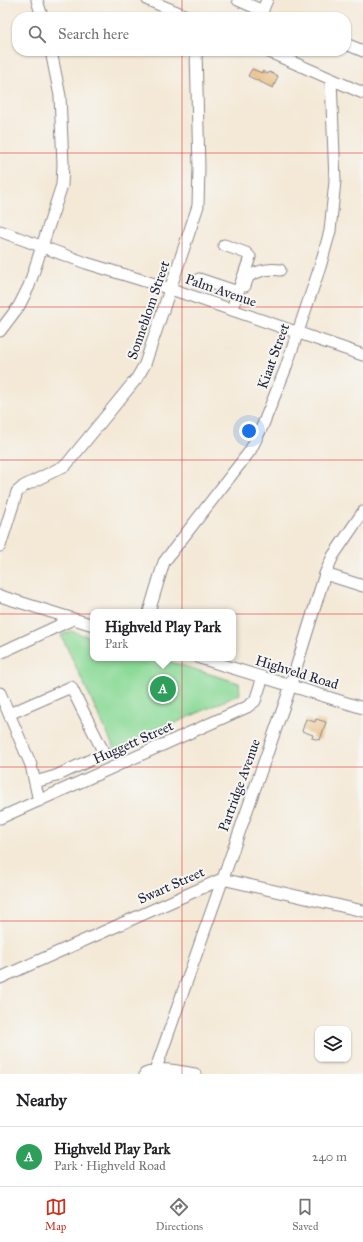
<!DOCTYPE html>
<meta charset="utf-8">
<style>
body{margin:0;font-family:"IM FELL Great Primer",serif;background:#f6f6f6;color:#202124}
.controls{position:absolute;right:12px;bottom:12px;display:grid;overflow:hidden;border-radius:8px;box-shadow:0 1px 3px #0004}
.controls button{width:36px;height:36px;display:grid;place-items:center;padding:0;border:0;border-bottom:1px solid #e0e0e0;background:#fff;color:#202124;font:20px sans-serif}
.you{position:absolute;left:249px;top:431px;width:14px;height:14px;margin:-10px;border:3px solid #fff;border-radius:50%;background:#1a73e8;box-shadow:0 0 0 6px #1a73e833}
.badge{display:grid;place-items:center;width:26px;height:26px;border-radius:50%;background:#c8321e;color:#fff;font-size:13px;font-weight:700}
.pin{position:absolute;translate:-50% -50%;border:2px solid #fff;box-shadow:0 1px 4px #0006}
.popup{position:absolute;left:90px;top:609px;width:146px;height:52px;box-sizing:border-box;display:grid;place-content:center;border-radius:8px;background:#fff;filter:drop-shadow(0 1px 3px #0005);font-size:13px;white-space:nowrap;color:#757577}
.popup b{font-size:15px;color:#202124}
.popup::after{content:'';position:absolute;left:50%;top:100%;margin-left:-8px;border:8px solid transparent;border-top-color:#fff}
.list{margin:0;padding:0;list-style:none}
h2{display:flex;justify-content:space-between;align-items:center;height:52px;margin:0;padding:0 16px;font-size:17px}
h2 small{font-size:13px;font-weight:400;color:#757577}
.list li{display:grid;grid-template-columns:26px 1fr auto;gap:12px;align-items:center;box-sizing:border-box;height:60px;padding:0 16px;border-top:1px solid #e0e0e0}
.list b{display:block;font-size:15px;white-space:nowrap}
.list p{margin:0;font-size:13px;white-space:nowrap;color:#757577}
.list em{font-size:13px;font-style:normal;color:#757577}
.icon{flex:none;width:22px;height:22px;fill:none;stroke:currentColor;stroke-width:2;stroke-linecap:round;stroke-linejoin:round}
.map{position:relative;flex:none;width:363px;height:1074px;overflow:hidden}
.search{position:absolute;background:#fff;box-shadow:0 1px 3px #0004;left:12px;right:12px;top:12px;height:44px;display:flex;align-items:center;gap:10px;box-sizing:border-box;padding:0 14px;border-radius:16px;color:#757577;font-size:15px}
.sheet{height:112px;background:#fff}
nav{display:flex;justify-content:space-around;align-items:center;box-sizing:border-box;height:56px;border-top:1px solid #e0e0e0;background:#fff;font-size:11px;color:#757577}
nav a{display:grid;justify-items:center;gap:2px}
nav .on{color:#c8321e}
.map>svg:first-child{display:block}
.green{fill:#8cda98;stroke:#577e6a}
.building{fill:#e8b16c}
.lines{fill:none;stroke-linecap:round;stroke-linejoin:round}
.minor-casing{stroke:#8b8689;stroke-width:13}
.minor{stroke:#fff;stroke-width:11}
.grid{fill:none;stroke:#d62828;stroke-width:1;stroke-opacity:0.55}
.labels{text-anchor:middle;stroke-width:4;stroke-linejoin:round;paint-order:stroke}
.street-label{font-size:14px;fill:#22223b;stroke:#f6f6f2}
</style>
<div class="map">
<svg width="363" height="1074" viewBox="0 0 363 1074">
<rect width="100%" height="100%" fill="#f6f6f2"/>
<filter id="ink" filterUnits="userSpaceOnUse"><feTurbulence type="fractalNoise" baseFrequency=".025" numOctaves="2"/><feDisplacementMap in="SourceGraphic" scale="8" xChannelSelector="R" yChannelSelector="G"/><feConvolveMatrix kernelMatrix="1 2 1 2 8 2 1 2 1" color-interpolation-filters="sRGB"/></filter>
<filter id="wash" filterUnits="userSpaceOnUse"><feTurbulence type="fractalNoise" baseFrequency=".012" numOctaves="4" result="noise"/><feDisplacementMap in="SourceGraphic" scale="16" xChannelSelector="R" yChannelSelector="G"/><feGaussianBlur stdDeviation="0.9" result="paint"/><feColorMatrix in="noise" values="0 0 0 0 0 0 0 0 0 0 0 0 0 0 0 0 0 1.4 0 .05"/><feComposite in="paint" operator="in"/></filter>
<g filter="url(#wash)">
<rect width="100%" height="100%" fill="#f4e9d7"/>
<path class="green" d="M71,631L93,638V658H158L239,683L240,694L115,750L61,635Z"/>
<g id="blocks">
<path class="building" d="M252,69L262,73V71L268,74L269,72L278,76L273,88L248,76Z
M306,719L315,722L316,719L326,722L320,740L312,738L313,735L302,731Z"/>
</g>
</g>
<g filter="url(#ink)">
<use href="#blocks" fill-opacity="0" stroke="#8b8689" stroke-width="1"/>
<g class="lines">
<defs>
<path id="minor" d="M37,0L42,17
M148,0L189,17
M238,0L263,11
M260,16L267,0
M346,44L363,51
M267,51L363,93
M0,231L86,263L171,289L363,355
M224,245L246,253L250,257L232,309
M199,279L238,292
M245,286L248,277C259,270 268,268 280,270
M0,331L19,306L29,286L62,185L63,164L60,96L51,51
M0,546L17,492L24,486L66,465L137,378L145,364L198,206L199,168L196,51
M325,574L363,586
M0,596L93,625
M149,612L164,562L250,451L262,427L285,370L320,267L330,231L335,181L331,79
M0,653L73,619
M200,658L363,708
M0,693L31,765L39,801
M9,714L71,687L102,749V754L99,756L56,776L35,782
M0,818L247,707L255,701L263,677
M0,978L222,879L363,911
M145,1074C162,1066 177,1071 195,1074
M154,1074L287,697L325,574L333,556L363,512"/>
</defs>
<use href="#minor" class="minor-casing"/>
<use href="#minor" class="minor"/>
</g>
</g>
<path class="grid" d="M182,0V17M182,51V1074M0,153H363M0,307H363M0,460H363M0,614H363M0,767H363M0,921H363"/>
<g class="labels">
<g class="street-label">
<text transform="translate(221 290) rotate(19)" y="5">Palm Avenue</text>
<text transform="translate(148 310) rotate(-71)" y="5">Sonneblom Street</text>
<text transform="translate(273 356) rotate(-70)" y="5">Kiaat Street</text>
<text transform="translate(297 672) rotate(17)" y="5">Highveld Road</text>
<text transform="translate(133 742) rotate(-24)" y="5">Huggett Street</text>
<text transform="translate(239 785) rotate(-70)" y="5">Partridge Avenue</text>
<text transform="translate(171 885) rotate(-24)" y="5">Swart Street</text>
</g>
</g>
</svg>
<div class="controls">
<button><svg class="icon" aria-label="layers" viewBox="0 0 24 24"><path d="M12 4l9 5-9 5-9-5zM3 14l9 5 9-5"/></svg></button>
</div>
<div class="you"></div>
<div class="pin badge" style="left:163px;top:689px;background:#2e9e5b">A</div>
<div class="popup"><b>Highveld Play Park</b>Park</div>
<div class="search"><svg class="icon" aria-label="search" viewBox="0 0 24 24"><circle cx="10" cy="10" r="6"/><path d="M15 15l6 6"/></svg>Search here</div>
</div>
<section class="sheet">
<h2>Nearby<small></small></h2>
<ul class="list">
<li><span class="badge" style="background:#2e9e5b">A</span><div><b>Highveld Play Park</b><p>Park · Highveld Road</p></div><em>240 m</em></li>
</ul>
</section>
<nav>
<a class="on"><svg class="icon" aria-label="map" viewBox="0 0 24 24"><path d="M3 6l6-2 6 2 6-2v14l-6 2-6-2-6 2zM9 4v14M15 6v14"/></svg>Map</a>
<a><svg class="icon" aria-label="directions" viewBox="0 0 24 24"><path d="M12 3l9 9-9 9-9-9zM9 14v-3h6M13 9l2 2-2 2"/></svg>Directions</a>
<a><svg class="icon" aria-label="saved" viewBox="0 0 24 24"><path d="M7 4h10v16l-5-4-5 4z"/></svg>Saved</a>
</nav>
